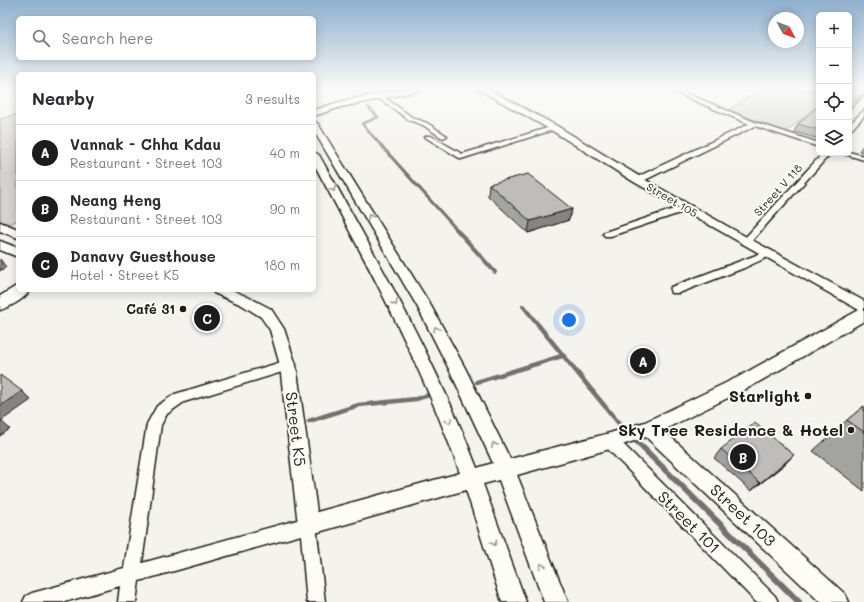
<!DOCTYPE html>
<meta charset="utf-8">
<style>
body{margin:0;font-family:Mali,sans-serif;background:#f7f7f7;color:#2b2b33}
.controls{position:absolute;right:12px;top:12px;display:grid;overflow:hidden;border-radius:6px;box-shadow:0 2px 10px #0003}
.controls button{width:36px;height:36px;display:grid;place-items:center;padding:0;border:0;border-bottom:1px solid #e1e1e2;background:#fff;color:#2b2b33;font:20px sans-serif}
.compass{position:absolute;left:768px;top:12px;width:36px;height:36px;border-radius:50%;background:#fff;box-shadow:0 2px 10px #0003;rotate:131deg}
.you{position:absolute;left:569px;top:320px;width:14px;height:14px;margin:-10px;border:3px solid #fff;border-radius:50%;background:#1a73e8;box-shadow:0 0 0 6px #1a73e833}
.badge{display:grid;place-items:center;width:26px;height:26px;border-radius:50%;background:#1c1c1c;color:#fff;font-size:13px;font-weight:700}
.pin{position:absolute;translate:-50% -50%;border:2px solid #fff;box-shadow:0 1px 4px #0006}
.list{margin:0;padding:0;list-style:none}
h2{display:flex;justify-content:space-between;align-items:center;height:52px;margin:0;padding:0 16px;font-size:17px}
h2 small{font-size:13px;font-weight:400;color:#7c7c81}
.list li{display:grid;grid-template-columns:26px 1fr auto;gap:12px;align-items:center;box-sizing:border-box;height:56px;padding:0 16px;border-top:1px solid #e1e1e2}
.list b{display:block;font-size:15px;white-space:nowrap}
.list p{margin:0;font-size:13px;white-space:nowrap;color:#7c7c81}
.list em{font-size:13px;font-style:normal;color:#7c7c81}
.icon{flex:none;width:22px;height:22px;fill:none;stroke:currentColor;stroke-width:2;stroke-linecap:round;stroke-linejoin:round}
.map{position:relative;flex:none;width:864px;height:602px;overflow:hidden}
.search{position:absolute;background:#fff;box-shadow:0 2px 10px #0003;left:16px;top:16px;width:300px;height:44px;display:flex;align-items:center;gap:10px;box-sizing:border-box;padding:0 14px;border-radius:6px;color:#7c7c81;font-size:15px}
.panel{position:absolute;background:#fff;box-shadow:0 2px 10px #0003;left:16px;top:72px;width:300px;height:220px;border-radius:6px}
.map>svg:first-child{display:block}
.green{fill:#d4d3cf;stroke:#787876}
.lines{fill:none;stroke-linecap:round;stroke-linejoin:round}
.stream-far4{stroke:#72716f;stroke-width:2.5}
.stream-far3{stroke:#72716f;stroke-width:3}
.stream-far2{stroke:#72716f;stroke-width:4}
.stream-far1{stroke:#72716f;stroke-width:4.5}
.stream{stroke:#72716f;stroke-width:6}
.minor-casing{stroke:#1c1c1c;stroke-width:3}
.tertiary-casing{stroke:#1c1c1c;stroke-width:3}
.secondary-casing{stroke:#1c1c1c;stroke-width:3}
.primary-casing{stroke:#1c1c1c;stroke-width:3}
.minor{fill:#fdfcf7;fill-rule:evenodd}
.tertiary{fill:#fdfcf7;fill-rule:evenodd}
.secondary{fill:#fdfcf7;fill-rule:evenodd}
.primary{fill:#fdfcf7;fill-rule:evenodd}
.wall{fill:#a3a3a0;stroke:#1c1c1c}
.shaded-wall{fill:#858482;stroke:#1c1c1c}
.building{fill:#bebdba;stroke:#1c1c1c}
.oneway{stroke:#989794}
.poi-dot{fill:#1c1c1c;stroke:#fdfcf7;stroke-width:1.5}
.labels{text-anchor:middle;stroke-width:4;stroke-linejoin:round;paint-order:stroke}
.far-street-label{font-size:11px;fill:#1c1c1c;stroke:#fdfcf7}
.poi-label{font-size:13px;font-weight:bold;fill:#1c1c1c;stroke:#fdfcf7;text-anchor:end}
.near-poi-label{font-size:16px;font-weight:bold;fill:#1c1c1c;stroke:#fdfcf7;text-anchor:end}
.near-street-label{font-size:16px;fill:#1c1c1c;stroke:#fdfcf7}
</style>
<div class="map">
<svg width="864" height="602" viewBox="0 0 864 602">
<rect width="100%" height="100%" fill="#f4f3ee"/>
<filter id="ink" filterUnits="userSpaceOnUse"><feTurbulence type="fractalNoise" baseFrequency=".025" numOctaves="2"/><feDisplacementMap in="SourceGraphic" scale="8" xChannelSelector="R" yChannelSelector="G"/><feConvolveMatrix kernelMatrix="1 2 1 2 8 2 1 2 1" color-interpolation-filters="sRGB"/></filter>
<g filter="url(#ink)">
<path class="green" d="M760,89H801L819,93V104L786,132L729,110Z
M18,114V220L0,229V119Z"/>
<g class="lines">
<path class="stream-far4" d="M368,107L378,117L362,124L387,152"/>
<path class="stream-far3" d="M386,151L457,230"/>
<path class="stream-far2" d="M456,229L495,272
M523,306L540,327"/>
<path class="stream-far1" d="M539,326L626,432
M477,382L562,356
M309,421L359,405L416,399L432,394
M631,437L644,449"/>
<path class="stream" d="M643,448L799,602"/>
<defs>
<path id="minor" d="M668,89H676L757,123L819,143V147L755,126L641,182H635V178L749,124Z
M377,95H381L413,118L427,123L447,136L443,138L441,137L423,125L409,120L377,97Z
M864,110V116L851,130L849,131V125Z
M554,126L556,127V129L461,159L425,137L427,136H431L462,154Z
M849,152L864,156V160L841,153H849Z
M823,153H831L749,244H743L741,242L743,240Z
M686,205L689,206L690,208L689,210L611,236H605L603,234L605,232Z
M767,251L770,252L772,254L770,256L744,268L679,293H671L670,290L671,287Z
M288,360L292,361L294,365L292,369L184,402L167,414L161,425L142,563L308,517L314,519L316,525L325,602H307L301,535L139,581L136,602H118L120,586L64,602H23L26,596L32,593L124,568L147,424L157,406L175,394Z
M610,434L615,436L775,596L778,602H756L605,446L603,441L605,436Z"/>
<path id="tertiary" d="M478,89H488L557,126L642,178L750,239L864,301V321L750,387L663,430L845,594L849,602H820L646,437L610,449L517,475L568,602H544L499,480L483,484L526,602H502L466,490L308,535L301,532L298,525L280,365L270,330L261,317L242,305L214,293L212,290H232L252,299L271,309L284,329L296,365L317,512L460,473C422,365 368,265 314,164V152L319,155C376,257 435,358 477,468L493,463L451,373L417,306L314,131V121L318,124L431,306L465,368L510,459L610,433L645,422L738,377L859,310L634,182L551,130Z"/>
<path id="secondary" d="M0,222L18,229V238L0,231Z
M0,241L18,248V257L0,250Z"/>
<path id="primary" d="M401,89H419L414,92L341,107L314,116V110L339,102Z
M18,285V290H30C25,299 10,307 0,310V296Z"/>
</defs>
<use href="#minor" class="minor-casing"/>
<use href="#tertiary" class="tertiary-casing"/>
<use href="#secondary" class="secondary-casing"/>
<use href="#primary" class="primary-casing"/>
<use href="#minor" class="minor"/>
<use href="#tertiary" class="tertiary"/>
<use href="#secondary" class="secondary"/>
<use href="#primary" class="primary"/>
</g>
<path class="wall" d="M809,89H819V92Z
M819,105V139L794,132L798,124Z
M864,144V153L859,151Z
M489,184L572,209L569,220L528,233L488,196Z
M864,406V491L813,451L847,420Z
M721,449L794,455L785,464L751,491L714,458Z"/>
<path class="shaded-wall" d="M864,93V94L862,98L849,111V108Z
M572,209L569,220L528,233L530,221Z
M0,259L6,267L0,271Z
M22,391L31,400L1,421L10,429L0,436V406Z
M794,455L785,464L751,491L760,483Z"/>
<path class="building" d="M849,89H862L864,90V93L849,108Z
M819,105V130L798,124Z
M528,174L572,209L530,221L489,184Z
M0,375L22,391L0,406Z
M864,406V432L847,420Z
M755,423L794,455L760,483L721,449Z"/>
<defs><path id="oneway-chevron" d="M-2-3.5L2.5 0L-2 3.5" fill="none" stroke-width="1.6" stroke-linecap="round" stroke-linejoin="round"/></defs>
<g class="oneway">
<use href="#oneway-chevron" transform="translate(333 189) rotate(61)"/>
<use href="#oneway-chevron" transform="translate(370 217) rotate(-121)"/>
<use href="#oneway-chevron" transform="translate(395 303) rotate(61)"/>
<use href="#oneway-chevron" transform="translate(436 329) rotate(-118)"/>
<use href="#oneway-chevron" transform="translate(449 421) rotate(68)"/>
<use href="#oneway-chevron" transform="translate(494 445) rotate(-115)"/>
<use href="#oneway-chevron" transform="translate(494 543) rotate(71)"/>
<use href="#oneway-chevron" transform="translate(542 566) rotate(-111)"/>
</g>
</g>
<linearGradient id="sky" x2="0" y2="1"><stop stop-color="#8fb0ce"/><stop offset="0.51" stop-color="#fafaf7"/><stop offset="1" stop-color="#fafaf7" stop-opacity="0"/></linearGradient>
<rect width="864" height="173" fill="url(#sky)"/>
<g class="poi-dot">
<circle cx="183" cy="309" r="4"/>
<circle cx="808" cy="396" r="4"/>
<circle cx="851" cy="430" r="4"/>
</g>
<g class="labels">
<g class="far-street-label">
<text transform="translate(778 190) rotate(-48)" y="4">Street V 118</text>
<text transform="translate(672 200) rotate(30)" y="4">Street 105</text>
</g>
<g class="poi-label">
<text x="175" y="314">Café 31</text>
</g>
<g class="near-poi-label">
<text x="800" y="402">Starlight</text>
<text x="843" y="436">Sky Tree Residence &amp; Hotel</text>
</g>
<g class="near-street-label">
<text transform="translate(296 429) rotate(83)" y="6">Street K5</text>
<text transform="translate(743 515) rotate(43)" y="6">Street 103</text>
<text transform="translate(689 522) rotate(45)" y="6">Street 101</text>
</g>
</g>
</svg>
<div class="controls">
<button>+</button>
<button>−</button>
<button><svg class="icon" aria-label="locate" viewBox="0 0 24 24"><circle cx="12" cy="12" r="6"/><path d="M12 2v4M12 18v4M2 12h4M18 12h4"/></svg></button>
<button><svg class="icon" aria-label="layers" viewBox="0 0 24 24"><path d="M12 4l9 5-9 5-9-5zM3 14l9 5 9-5"/></svg></button>
</div>
<svg class="compass" viewBox="-18 -18 36 36"><path d="M0-13l5 13h-10z" fill="#e53935"/><path d="M0 13l5-13h-10z" fill="#7c7c81"/></svg>
<div class="you"></div>
<div class="pin badge" style="left:643px;top:361px">A</div>
<div class="pin badge" style="left:743px;top:457px">B</div>
<div class="pin badge" style="left:207px;top:318px">C</div>
<div class="search"><svg class="icon" aria-label="search" viewBox="0 0 24 24"><circle cx="10" cy="10" r="6"/><path d="M15 15l6 6"/></svg>Search here</div>
<section class="panel">
<h2>Nearby<small>3 results</small></h2>
<ul class="list">
<li><span class="badge">A</span><div><b>Vannak - Chha Kdau</b><p>Restaurant · Street 103</p></div><em>40 m</em></li>
<li><span class="badge">B</span><div><b>Neang Heng</b><p>Restaurant · Street 103</p></div><em>90 m</em></li>
<li><span class="badge">C</span><div><b>Danavy Guesthouse</b><p>Hotel · Street K5</p></div><em>180 m</em></li>
</ul>
</section>
</div>
